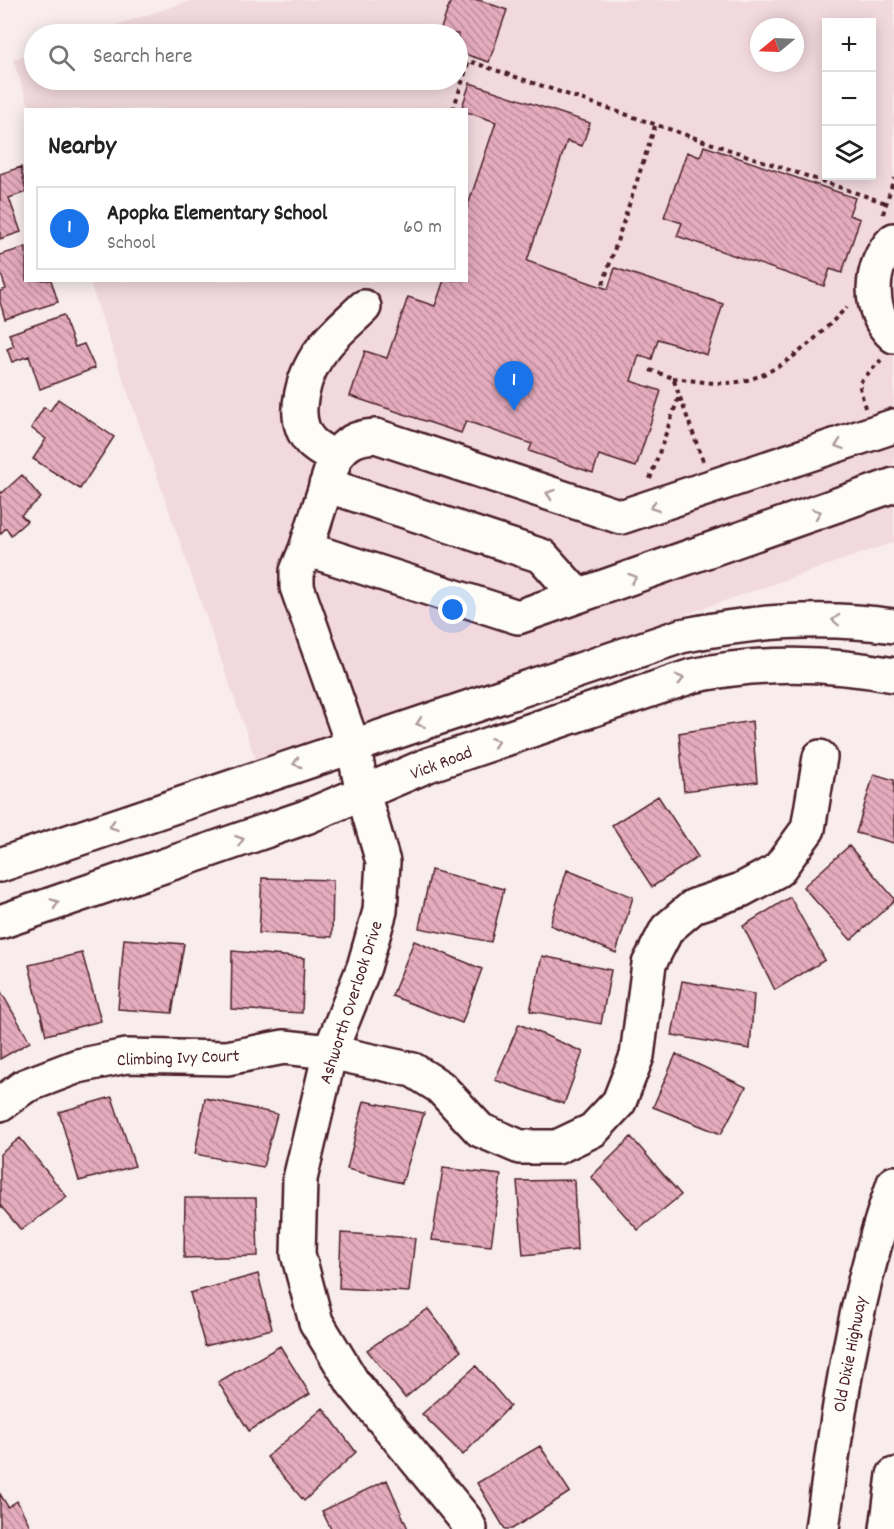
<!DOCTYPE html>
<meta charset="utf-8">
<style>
body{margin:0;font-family:Dekko,sans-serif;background:#f2f2f2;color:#222}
.controls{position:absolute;right:18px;top:18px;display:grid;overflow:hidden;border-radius:0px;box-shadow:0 3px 15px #0003}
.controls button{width:54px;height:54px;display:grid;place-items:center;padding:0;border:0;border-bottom:2px solid #e0e0e0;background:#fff;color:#222;font:30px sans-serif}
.compass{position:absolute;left:750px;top:18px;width:54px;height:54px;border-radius:50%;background:#fff;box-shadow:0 3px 15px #0003;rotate:251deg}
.you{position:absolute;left:453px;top:610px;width:21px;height:21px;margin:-15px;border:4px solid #fff;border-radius:50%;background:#1a73e8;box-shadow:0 0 0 9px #1a73e833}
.badge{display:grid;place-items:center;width:39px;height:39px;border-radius:50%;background:#1a73e8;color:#fff;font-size:20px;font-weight:700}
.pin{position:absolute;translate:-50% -50px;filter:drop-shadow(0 2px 3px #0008)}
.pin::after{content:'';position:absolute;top:32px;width:21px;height:18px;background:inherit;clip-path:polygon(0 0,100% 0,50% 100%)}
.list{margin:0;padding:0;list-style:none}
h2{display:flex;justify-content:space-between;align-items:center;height:78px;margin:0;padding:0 24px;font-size:26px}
h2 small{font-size:20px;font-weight:400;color:#767676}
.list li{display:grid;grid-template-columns:39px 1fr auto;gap:18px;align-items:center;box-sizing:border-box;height:84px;margin:0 12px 12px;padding:0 12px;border:2px solid #e0e0e0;border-radius:0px}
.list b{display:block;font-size:22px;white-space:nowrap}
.list p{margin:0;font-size:20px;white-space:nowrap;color:#767676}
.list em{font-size:20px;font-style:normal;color:#767676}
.icon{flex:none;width:33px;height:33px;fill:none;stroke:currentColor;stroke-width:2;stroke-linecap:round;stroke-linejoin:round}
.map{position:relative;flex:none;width:894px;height:1529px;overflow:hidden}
.search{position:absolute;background:#fff;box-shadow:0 3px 15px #0003;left:24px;top:24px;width:444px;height:66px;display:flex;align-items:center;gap:15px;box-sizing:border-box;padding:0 21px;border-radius:33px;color:#767676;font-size:22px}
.panel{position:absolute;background:#fff;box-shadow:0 3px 15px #0003;left:24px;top:108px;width:444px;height:174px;border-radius:0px}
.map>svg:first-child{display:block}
.built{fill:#f2d9de;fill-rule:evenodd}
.building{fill:url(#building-back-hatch);stroke:#4a1f2b;stroke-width:1.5}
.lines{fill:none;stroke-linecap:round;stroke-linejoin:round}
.minor-casing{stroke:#4a1f2b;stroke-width:38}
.path{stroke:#4a1f2b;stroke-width:4;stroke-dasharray:4.5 4.5;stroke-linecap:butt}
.minor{stroke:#fdfcf7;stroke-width:33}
.oneway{stroke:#ac999b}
.labels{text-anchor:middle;stroke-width:5;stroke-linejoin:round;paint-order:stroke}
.street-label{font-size:18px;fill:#4a1f2b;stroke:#fdfcf7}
</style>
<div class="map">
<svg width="894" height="1529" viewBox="0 0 894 1529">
<defs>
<pattern id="building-back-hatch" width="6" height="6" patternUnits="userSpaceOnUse" patternTransform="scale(1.5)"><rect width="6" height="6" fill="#e5acbe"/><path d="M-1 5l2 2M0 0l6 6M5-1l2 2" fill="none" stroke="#bc8b9b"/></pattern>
</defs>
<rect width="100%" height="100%" fill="#f8ecec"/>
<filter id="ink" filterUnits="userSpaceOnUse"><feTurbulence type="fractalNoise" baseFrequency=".0167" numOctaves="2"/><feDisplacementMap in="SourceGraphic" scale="12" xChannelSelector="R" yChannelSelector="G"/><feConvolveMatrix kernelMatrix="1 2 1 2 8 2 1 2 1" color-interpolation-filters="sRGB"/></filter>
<g filter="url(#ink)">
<path class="built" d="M193,0H894V542L257,763L89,281L466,280V110L30,109L13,60L34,52V80H458V34H88ZM826,22H872V176H826ZM759,27H795V63H759Z"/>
<path class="building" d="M451,0H479L507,10L489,62L458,52V34H439Z
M470,83L590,123L582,146L567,141L527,261L608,289L615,268L723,304L707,355L658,339L652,359L639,355L631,381L661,391L636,467L599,455L593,473L529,451L532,444L466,421L461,433L350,396L365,351L387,358L408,297L435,306L444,280H466V211L496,122L461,110Z
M704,146L855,198L849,215L860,219L842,273L830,269L824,286L677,236L682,223L664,217L687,152L700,157Z
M21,167L26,192L9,198L21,232L0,239V174Z
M26,247V280H51L58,302L5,319L0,302V291L6,289L0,271V255Z
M63,315L75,347L84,344L95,368L40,389L29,356L12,362L7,349L14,346L9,334Z
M58,399L114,437L80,489L33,459L46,439L31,428L44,407L50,411Z
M22,475L41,498L21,515L27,521L11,535L6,528L0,534V491L2,493Z
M752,721L757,782L684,791L679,733Z
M874,774L894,780V843L856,833Z
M658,796L698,857L652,887L612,825Z
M849,846L894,898V901L851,940L803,887Z
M431,870L504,889L491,942L419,928Z
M567,870L633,897L616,953L550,925Z
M262,878L333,880L332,937L259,933Z
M790,897L825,960L775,990L743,926Z
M124,939L184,944L172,1013L118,1009Z
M414,941L482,969L462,1023L392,996Z
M232,951L304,958L302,1013L231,1009Z
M82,953L101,1021L46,1035L29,965Z
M542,956L611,970L601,1024L530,1011Z
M682,981L754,994L750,1049L672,1035Z
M0,990L30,1042L0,1059Z
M519,1024L583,1052L564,1104L495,1080Z
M676,1054L746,1087L721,1134L653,1107Z
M112,1097L135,1166L79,1181L59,1112Z
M205,1098L277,1114L263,1167L195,1154Z
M364,1101L424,1113L402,1183L347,1169Z
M631,1137L681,1195L638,1230L591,1177Z
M20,1138L67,1197L21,1230L0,1205V1154Z
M443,1168L501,1175L491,1246L432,1240Z
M574,1180L577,1250L523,1255L517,1181Z
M185,1198H256L258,1256L184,1258Z
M341,1233L415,1238L409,1292L339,1288Z
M258,1274L272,1329L205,1346L190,1293Z
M428,1309L461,1351L405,1398L367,1350Z
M280,1346L310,1394L249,1431L218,1382Z
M476,1366L510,1406L463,1455L422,1414Z
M323,1408L356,1452L304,1501L267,1457Z
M540,1446L570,1492L512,1529H505L477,1483Z
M387,1480L408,1529H331L322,1511Z
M0,1494L8,1507L17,1501L30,1526L27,1529H0Z"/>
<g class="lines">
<defs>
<path id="minor" d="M894,240C869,264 866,312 894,336
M894,426L621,517L376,436C357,437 346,442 335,458L306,549L518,617L894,485
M335,458C327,453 318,449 311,442C288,417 305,370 324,347C335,332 351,320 364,307
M326,485L542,556L577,595
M306,549L297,571V587L353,746L363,793L383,862L380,911L364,967L330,1052L300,1179L298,1254L316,1322L353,1383L465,1519L470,1529
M0,865L681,636C753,621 821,616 894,626
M0,922L306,817L428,765L692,676C760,661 826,662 894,675
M0,1104L25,1086L78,1066L126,1056L227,1058L284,1047L330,1052L413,1070L440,1087L480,1130L520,1147H557L593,1130L619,1102L637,1056L649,964L667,929L694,906L741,890L778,870L808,829L820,757
M822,1529C838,1410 854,1297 894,1183
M887,1529L894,1475"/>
</defs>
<use href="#minor" class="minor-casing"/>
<path class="path" d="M453,110L469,61L886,203
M883,214L894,178
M603,284L656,123
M650,370L673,378L703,461
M673,378C691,380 710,384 728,383C776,381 816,338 847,307
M865,408L859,383L881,360
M650,479L679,396"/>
<use href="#minor" class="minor"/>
</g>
<defs><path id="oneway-chevron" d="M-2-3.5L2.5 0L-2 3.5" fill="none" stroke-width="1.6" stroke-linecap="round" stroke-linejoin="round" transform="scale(1.5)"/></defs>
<g class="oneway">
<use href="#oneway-chevron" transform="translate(839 445) rotate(161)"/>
<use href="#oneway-chevron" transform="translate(550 494) rotate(-161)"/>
<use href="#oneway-chevron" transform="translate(654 507) rotate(161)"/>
<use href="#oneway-chevron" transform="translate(817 513) rotate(-20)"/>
<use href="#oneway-chevron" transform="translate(633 578) rotate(-18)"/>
<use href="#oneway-chevron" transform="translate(836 620) rotate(-178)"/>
<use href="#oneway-chevron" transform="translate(680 679) rotate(-16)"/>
<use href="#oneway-chevron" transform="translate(420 723) rotate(161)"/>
<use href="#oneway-chevron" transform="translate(495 742) rotate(-19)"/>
<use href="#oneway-chevron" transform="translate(297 763) rotate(162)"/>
<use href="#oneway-chevron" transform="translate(113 826) rotate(161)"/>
<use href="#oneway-chevron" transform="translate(240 840) rotate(-19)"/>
<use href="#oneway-chevron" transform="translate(55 903) rotate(-19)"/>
</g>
</g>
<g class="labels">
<g class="street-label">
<text transform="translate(441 762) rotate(-21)" y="6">Vick Road</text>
<text transform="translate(350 1002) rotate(-72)" y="6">Ashworth Overlook Drive</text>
<text transform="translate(178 1057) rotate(-2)" y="6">Climbing Ivy Court</text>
<text transform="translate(849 1354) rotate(-79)" y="6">Old Dixie Highway</text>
</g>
</g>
</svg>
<div class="controls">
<button>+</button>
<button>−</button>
<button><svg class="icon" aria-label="layers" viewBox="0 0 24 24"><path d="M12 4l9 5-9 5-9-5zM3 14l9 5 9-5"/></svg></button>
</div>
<svg class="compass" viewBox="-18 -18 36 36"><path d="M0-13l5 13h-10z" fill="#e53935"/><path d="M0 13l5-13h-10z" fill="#767676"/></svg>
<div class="you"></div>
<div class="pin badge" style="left:514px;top:411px">1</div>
<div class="search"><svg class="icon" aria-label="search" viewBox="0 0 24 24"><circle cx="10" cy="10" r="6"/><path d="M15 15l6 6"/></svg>Search here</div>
<section class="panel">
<h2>Nearby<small></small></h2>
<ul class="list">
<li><span class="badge">1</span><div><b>Apopka Elementary School</b><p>School</p></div><em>60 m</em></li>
</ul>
</section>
</div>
